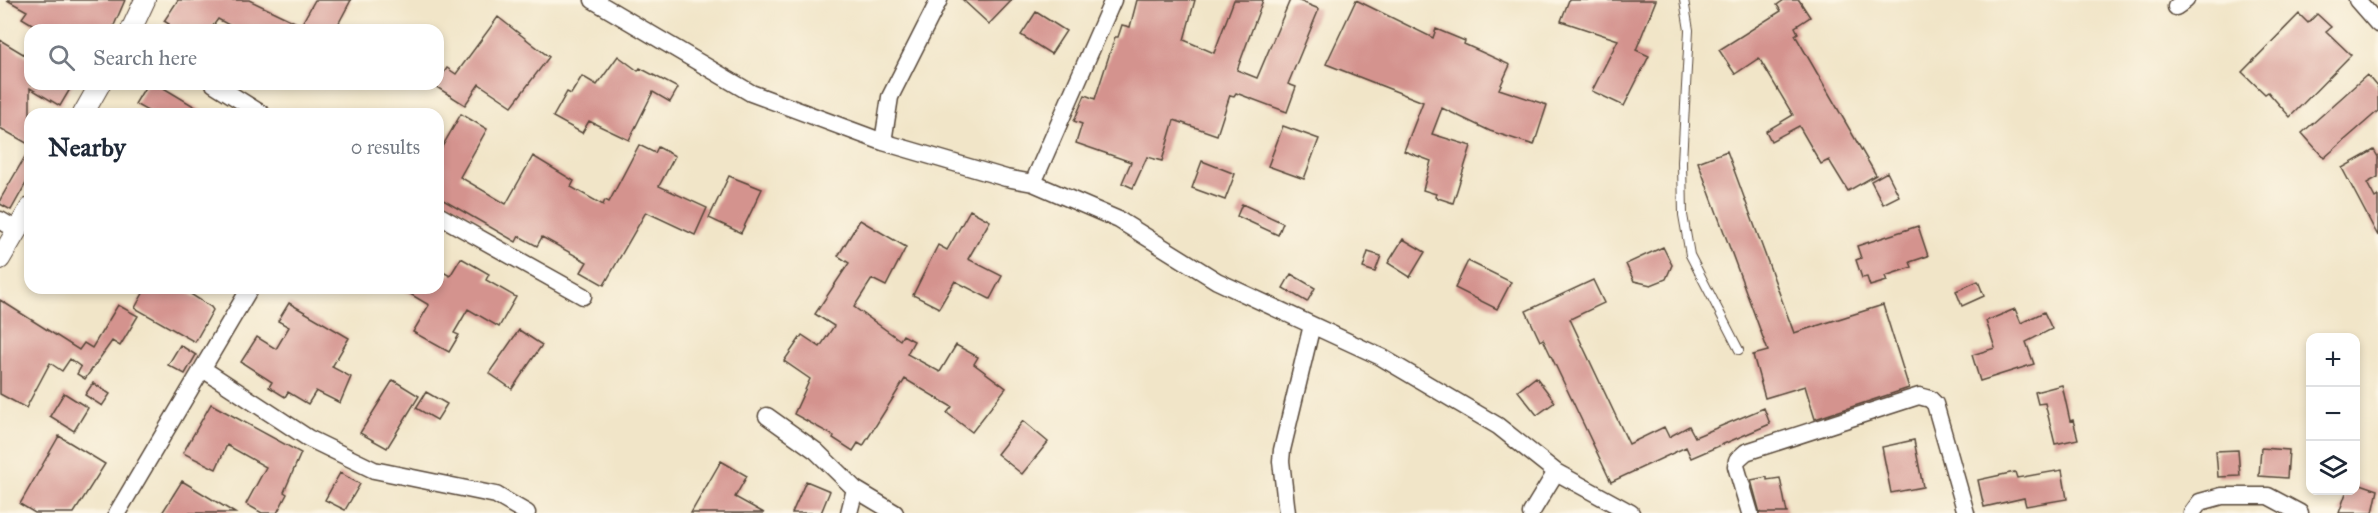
<!DOCTYPE html>
<meta charset="utf-8">
<style>
body{margin:0;font-family:"IM FELL Great Primer",serif;background:#f2f2f3;color:#1f2937}
.controls{position:absolute;right:18px;bottom:18px;display:grid;overflow:hidden;border-radius:12px;box-shadow:0 3px 9px #0003}
.controls button{width:54px;height:54px;display:grid;place-items:center;padding:0;border:0;border-bottom:2px solid #e0e1e3;background:#fff;color:#1f2937;font:30px sans-serif}
.list{margin:0;padding:0;list-style:none}
h2{display:flex;justify-content:space-between;align-items:center;height:78px;margin:0;padding:0 24px;font-size:26px}
h2 small{font-size:20px;font-weight:400;color:#747a83}
.icon{flex:none;width:33px;height:33px;fill:none;stroke:currentColor;stroke-width:2;stroke-linecap:round;stroke-linejoin:round}
.map{position:relative;flex:none;width:2378px;height:513px;overflow:hidden}
.search{position:absolute;background:#fff;box-shadow:0 3px 9px #0003;left:24px;top:24px;width:420px;height:66px;display:flex;align-items:center;gap:15px;box-sizing:border-box;padding:0 21px;border-radius:18px;color:#747a83;font-size:22px}
.panel{position:absolute;background:#fff;box-shadow:0 3px 9px #0003;left:24px;top:108px;width:420px;height:186px;border-radius:18px}
.map>svg:first-child{display:block}
.building{fill:#d4938e}
.lines{fill:none;stroke-linecap:round;stroke-linejoin:round}
.service-casing{stroke:#564638;stroke-width:10}
.minor-casing{stroke:#564638;stroke-width:19}
.tertiary-casing{stroke:#564638;stroke-width:22}
.service{stroke:#fff;stroke-width:8}
.minor{stroke:#fff;stroke-width:16}
.tertiary{stroke:#fff;stroke-width:20}
</style>
<div class="map">
<svg width="2378" height="513" viewBox="0 0 2378 513">
<rect width="100%" height="100%" fill="#fcf5e5"/>
<filter id="ink" filterUnits="userSpaceOnUse"><feTurbulence type="fractalNoise" baseFrequency=".0167" numOctaves="2"/><feDisplacementMap in="SourceGraphic" scale="12" xChannelSelector="R" yChannelSelector="G"/><feConvolveMatrix kernelMatrix="1 2 1 2 8 2 1 2 1" color-interpolation-filters="sRGB"/></filter>
<filter id="wash" filterUnits="userSpaceOnUse"><feTurbulence type="fractalNoise" baseFrequency=".008" numOctaves="4" result="noise"/><feDisplacementMap in="SourceGraphic" scale="24" xChannelSelector="R" yChannelSelector="G"/><feGaussianBlur stdDeviation="1.35" result="paint"/><feColorMatrix in="noise" values="0 0 0 0 0 0 0 0 0 0 0 0 0 0 0 0 0 1.4 0 .05"/><feComposite in="paint" operator="in"/></filter>
<g filter="url(#wash)">
<rect width="100%" height="100%" fill="#f1e5c8"/>
<g id="blocks">
<path class="building" d="M7,0H125L112,30H42L22,18L27,11Z
M178,0H249L301,25L315,0H351L335,30H238L218,19L210,30H164L169,24L164,21Z
M963,0H1012L989,24Z
M1137,0H1195L1184,40L1214,53L1234,0H1263L1237,70L1257,78L1290,0H1297L1319,9L1288,84L1296,87L1287,112L1236,93L1234,96L1230,95L1217,135L1174,120L1162,161L1147,157L1133,188L1122,183L1131,162L1076,143L1082,124L1074,121L1085,95L1095,99L1115,37H1118L1122,25L1130,27Z
M1356,0L1433,38L1436,29L1465,41L1464,44L1510,65L1499,89L1547,105L1534,145L1490,131L1442,108L1432,134L1471,146L1453,203L1435,197L1436,194L1423,190L1431,161L1404,151L1423,102L1326,64Z
M1569,0H1656L1636,50L1649,56L1624,106L1592,91L1618,40L1561,21Z
M1784,0H1799L1810,17L1795,27L1798,33L1795,35L1876,175L1848,191L1829,160L1821,164L1799,126L1771,141L1766,131L1793,115L1759,58L1735,74L1719,50L1781,11L1777,5Z
M1036,12L1066,31L1051,54L1021,35Z
M2299,14L2308,23L2317,14L2331,27L2326,31L2351,55L2290,117L2268,92L2265,94L2242,72Z
M498,17L549,57L512,106L479,84L465,105L435,86L447,68L456,74Z
M0,40L30,58V84H73L60,106L30,88V145L0,128Z
M618,56L638,71L640,68L678,88L670,102L653,92L629,140L589,121L582,133L553,117L567,92L571,94L582,76L597,85Z
M2367,75L2378,88V111L2324,158L2302,133Z
M147,84H157L207,114H153L135,104Z
M461,114L487,129L460,177L506,204L533,156L574,181L571,187L603,205L605,200L609,202L639,145L655,153L658,147L675,156L659,186L707,208L695,235L646,212L604,285L581,272L587,262L542,237L537,246L519,236L516,242L438,197V154Z
M1283,126L1319,139L1304,179L1268,166Z
M30,148V176L11,210L0,204V200Z
M2374,150L2378,157V177L2367,183L2375,198L2378,196V236L2342,168Z
M1727,151L1794,333L1883,305L1909,388L1815,419L1805,386L1765,398L1753,355L1768,351L1698,162Z
M1202,161L1235,174L1225,200L1192,188Z
M1887,172L1899,196L1883,204L1871,181Z
M729,176L762,189L741,233L709,218Z
M1242,204L1283,223L1278,235L1237,216Z
M970,210L990,221L968,259L1002,276L990,299L955,281L939,308L913,295L938,245L947,250Z
M860,220L906,247L886,286L872,279L854,307L900,340L903,335L914,341L907,354L940,372L956,345L978,357L974,364L1006,388L972,432L947,413L952,407L905,379L863,446L858,443L853,451L833,438L834,436L794,414L810,379L784,361L802,335L820,347L834,326L815,314L849,263L838,256Z
M1918,226L1928,256L1910,262L1912,267L1885,276L1887,281L1870,286L1867,277L1862,278L1856,260L1861,258L1857,246Z
M1403,239L1425,252L1410,277L1388,263Z
M1663,247L1672,265L1666,279L1651,285L1634,281L1626,264Z
M1368,252L1381,256L1375,272L1363,268Z
M461,258L489,274L486,280L516,297L499,327L468,309L454,333L459,335L449,352L413,332L429,305L400,288H438V269L450,276Z
M1468,261L1511,282L1497,309L1455,288Z
M1291,274L1315,288L1307,302L1283,288Z
M1593,280L1604,303L1570,319L1629,444L1664,427L1669,437L1689,426L1695,437L1764,408L1770,424L1691,458L1686,447L1611,482L1543,339L1540,341L1526,311Z
M1978,281L1984,296L1962,306L1956,291Z
M146,288H192L189,293L211,307L213,310L195,342L135,308Z
M0,300L79,350L84,343L92,348L118,305L138,316L120,346L112,341L85,379L77,374L81,367L70,359L62,371L50,363L26,408L0,394Z
M289,303L349,338L332,367L351,377L340,403L316,391L308,404L288,392L285,397L269,387L272,382L241,362L257,337L276,349L289,327L278,321Z
M2015,309L2021,323L2044,312L2052,329L2026,342L2034,364L1980,381L1972,355L1995,348L1986,321Z
M519,330L542,345L512,389L489,373Z
M180,345L196,355L185,374L168,365Z
M1536,377L1555,402L1537,415L1518,391Z
M393,380L419,396L387,448L360,433Z
M93,383L110,394L102,406L85,395Z
M2062,385L2070,421L2073,420L2078,439L2055,444L2045,403L2038,404L2035,392Z
M426,392L447,404L437,420L416,408Z
M64,393L88,408L74,431L50,416Z
M211,404L301,453L284,492L287,494L277,513H262L246,504L266,467L227,445L216,469L183,453Z
M1023,421L1048,442L1022,474L997,454Z
M59,436L105,464L74,513H35L20,504Z
M1914,440L1923,487L1891,493L1882,447Z
M2261,448L2289,450L2287,478L2259,476Z
M2238,450L2240,476L2218,477L2216,451Z
M721,461L747,476L735,497L764,513H691Z
M2062,470L2067,499L2026,506L2024,498L1984,507L1978,480L2015,472L2017,478Z
M340,473L360,484L345,510L325,500Z
M1767,477V480L1780,478L1787,513H1760L1751,480Z
M182,481L235,513H162Z
M806,481L830,491L821,513H792Z
M2355,482L2378,490L2373,513H2339L2347,490H2355Z"/>
</g>
</g>
<g filter="url(#ink)">
<use href="#blocks" fill-opacity="0" stroke="#564638" stroke-width="1.5"/>
<g class="lines">
<defs>
<path id="service" d="M1684,0L1689,30L1682,162L1683,215L1690,255L1739,350"/>
<path id="minor" d="M593,0L751,93L883,142L1006,178L1033,183L1119,220L1217,281L1381,357L1498,426L1556,472L1631,513
M2357,0L2378,24
M2176,7L2186,0
M214,84L262,114
M883,142L890,97L939,0
M1033,183L1113,0
M438,215L583,296
M0,220L17,230
M203,369L308,438L374,470L496,495L527,513
M767,416L816,451L855,489L895,513
M117,513L250,288
M849,513L855,489
M1287,513L1281,461L1282,450L1312,325
M1531,513L1556,472
M1750,513L1736,466L1737,460L1746,452L1919,396L1930,399L1935,404L1966,513
M2192,513L2200,502L2222,496H2268L2300,513"/>
<path id="tertiary" d="M131,30L145,0
M83,114L100,84
M0,259L30,208"/>
</defs>
<use href="#service" class="service-casing"/>
<use href="#minor" class="minor-casing"/>
<use href="#tertiary" class="tertiary-casing"/>
<use href="#service" class="service"/>
<use href="#minor" class="minor"/>
<use href="#tertiary" class="tertiary"/>
</g>
</g>
</svg>
<div class="controls">
<button>+</button>
<button>−</button>
<button><svg class="icon" aria-label="layers" viewBox="0 0 24 24"><path d="M12 4l9 5-9 5-9-5zM3 14l9 5 9-5"/></svg></button>
</div>
<div class="search"><svg class="icon" aria-label="search" viewBox="0 0 24 24"><circle cx="10" cy="10" r="6"/><path d="M15 15l6 6"/></svg>Search here</div>
<section class="panel">
<h2>Nearby<small>0 results</small></h2>
<ul class="list">
</ul>
</section>
</div>
